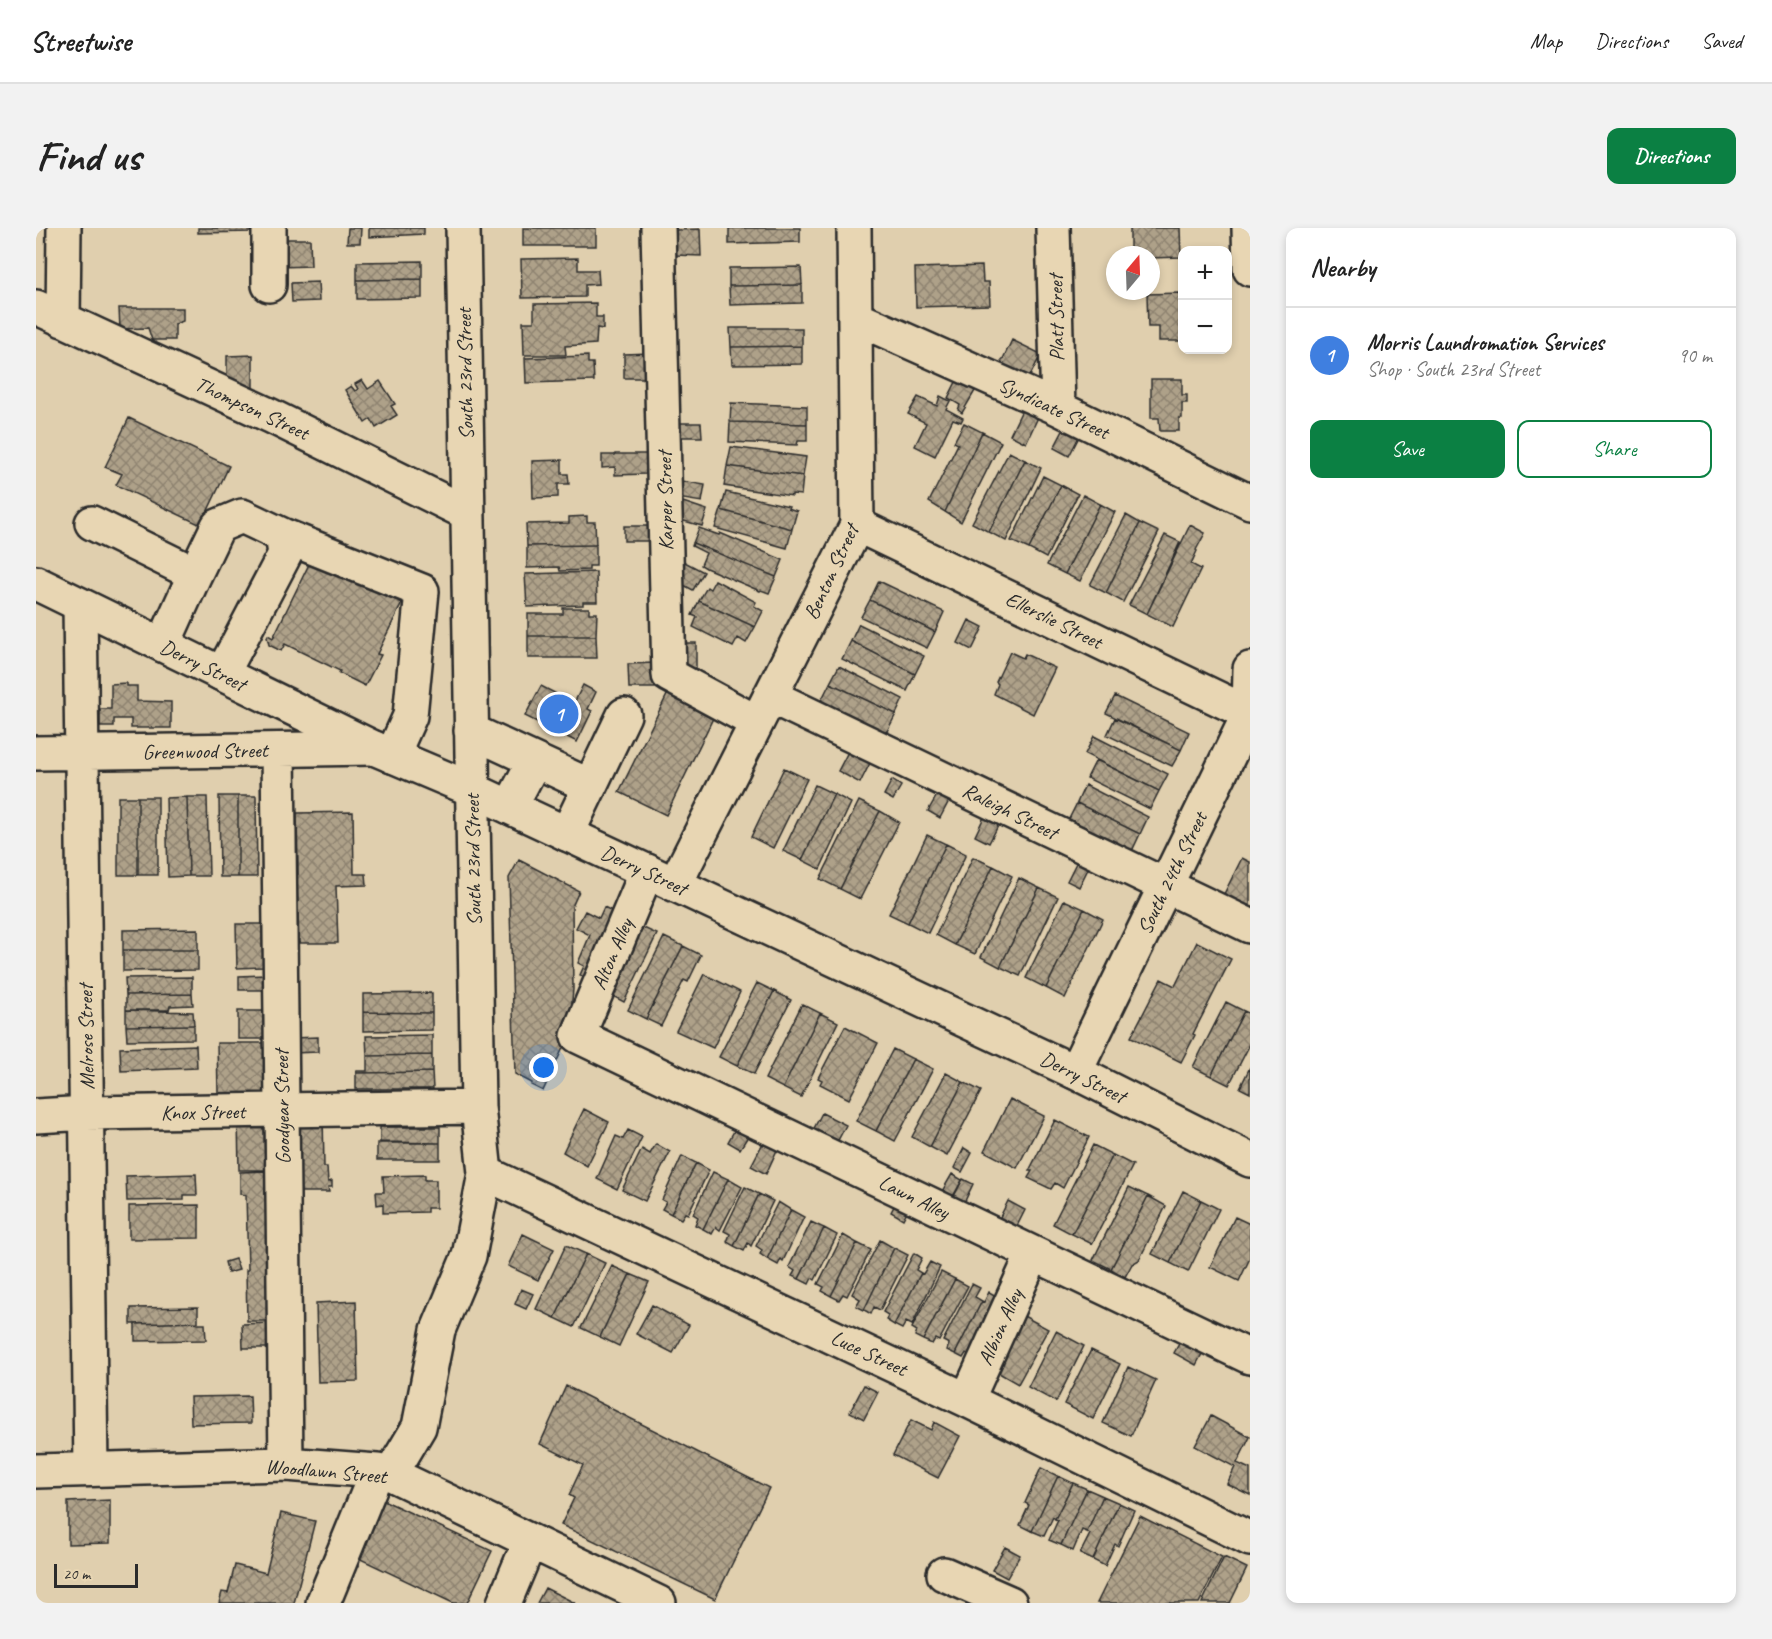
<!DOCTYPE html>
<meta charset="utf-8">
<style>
body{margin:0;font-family:Caveat,sans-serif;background:#f2f2f2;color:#222}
.controls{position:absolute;right:18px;top:18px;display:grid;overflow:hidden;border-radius:12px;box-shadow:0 3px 9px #0003}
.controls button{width:54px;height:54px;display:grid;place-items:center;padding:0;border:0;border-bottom:2px solid #e0e0e0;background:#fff;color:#222;font:30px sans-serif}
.compass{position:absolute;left:1070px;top:18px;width:54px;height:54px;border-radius:50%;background:#fff;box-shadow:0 3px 9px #0003;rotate:19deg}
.scale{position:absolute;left:18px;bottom:15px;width:84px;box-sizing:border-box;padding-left:6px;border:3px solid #2b2b2b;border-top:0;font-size:16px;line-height:21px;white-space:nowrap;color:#2b2b2b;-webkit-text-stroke:4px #e8d6b3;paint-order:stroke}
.you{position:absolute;left:508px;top:840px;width:21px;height:21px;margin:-15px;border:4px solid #fff;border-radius:50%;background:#1a73e8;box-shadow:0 0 0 9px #1a73e833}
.badge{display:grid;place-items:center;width:39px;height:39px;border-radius:50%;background:#0b8043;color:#fff;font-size:20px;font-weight:700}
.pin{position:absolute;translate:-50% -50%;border:3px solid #fff;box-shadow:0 2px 6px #0006}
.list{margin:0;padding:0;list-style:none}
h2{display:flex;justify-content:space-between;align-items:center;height:78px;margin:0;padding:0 24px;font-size:26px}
h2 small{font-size:20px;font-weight:400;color:#767676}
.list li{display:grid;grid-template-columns:39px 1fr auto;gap:18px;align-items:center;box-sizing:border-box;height:96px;padding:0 24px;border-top:2px solid #e0e0e0}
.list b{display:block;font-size:22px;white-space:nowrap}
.list p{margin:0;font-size:20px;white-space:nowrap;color:#767676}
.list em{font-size:20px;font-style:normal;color:#767676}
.actions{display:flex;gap:12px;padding:18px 24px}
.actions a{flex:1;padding:14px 0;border:2px solid #0b8043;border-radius:12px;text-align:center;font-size:21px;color:#0b8043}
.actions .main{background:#0b8043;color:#fff}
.map{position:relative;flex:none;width:1214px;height:1375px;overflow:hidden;border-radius:12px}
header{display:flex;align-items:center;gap:36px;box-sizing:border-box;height:84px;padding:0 30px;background:#fff;border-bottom:2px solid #e0e0e0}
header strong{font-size:28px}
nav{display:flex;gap:33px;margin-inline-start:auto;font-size:21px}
.intro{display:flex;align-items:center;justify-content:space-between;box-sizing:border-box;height:144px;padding:0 36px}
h1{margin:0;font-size:42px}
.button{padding:15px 27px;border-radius:12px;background:#0b8043;color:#fff;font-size:21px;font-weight:700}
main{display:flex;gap:36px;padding:0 36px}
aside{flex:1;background:#fff;border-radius:12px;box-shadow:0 3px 9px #0003}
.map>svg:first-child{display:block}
.building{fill:url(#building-cross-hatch);stroke:#2b2b2b;stroke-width:1.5}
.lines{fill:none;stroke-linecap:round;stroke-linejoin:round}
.minor-casing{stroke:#2b2b2b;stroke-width:38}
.major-casing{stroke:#2b2b2b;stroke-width:38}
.minor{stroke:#e8d6b3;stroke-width:33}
.major{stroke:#e8d6b3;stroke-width:33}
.labels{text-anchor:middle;stroke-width:6;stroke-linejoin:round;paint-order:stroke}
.street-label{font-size:21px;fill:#2b2b2b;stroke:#e8d6b3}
</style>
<header>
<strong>Streetwise</strong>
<nav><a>Map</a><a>Directions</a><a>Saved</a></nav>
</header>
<div class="intro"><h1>Find us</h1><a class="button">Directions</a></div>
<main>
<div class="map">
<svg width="1214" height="1375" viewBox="0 0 1214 1375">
<defs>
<pattern id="building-cross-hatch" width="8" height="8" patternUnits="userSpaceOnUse" patternTransform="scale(1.5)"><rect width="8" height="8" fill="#aea189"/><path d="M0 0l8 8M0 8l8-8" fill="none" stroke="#8e8370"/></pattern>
</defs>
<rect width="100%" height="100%" fill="#e0cfae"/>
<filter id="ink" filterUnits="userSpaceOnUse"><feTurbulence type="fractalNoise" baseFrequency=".0167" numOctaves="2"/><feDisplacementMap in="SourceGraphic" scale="12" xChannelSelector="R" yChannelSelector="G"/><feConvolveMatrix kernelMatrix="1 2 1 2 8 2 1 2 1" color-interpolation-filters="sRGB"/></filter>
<g filter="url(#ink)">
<path class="building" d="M162,0H217V4L162,5Z
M312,0H325L324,15H311Z
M333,0H388V6L333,9Z
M487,0H560V18H487Z
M693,0H764V14L693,16Z
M1094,0H1144L1145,29L1115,30V27H1094Z
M664,1L665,28L639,27V2Z
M245,11H274L275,38L245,39Z
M542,30V42H562L563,56L549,57V69L486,70L485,31Z
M386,33V51L321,52V34Z
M946,38L947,54H953L954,77L880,79L879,40Z
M765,39L766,57L693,58V40Z
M386,51V70L321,71V52Z
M282,54L283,73L256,74L255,55Z
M766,57V75L694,77L693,58Z
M1144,65V68H1146V77H1145V113H1123V99H1112L1111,66Z
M560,75V89H567V101L561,100L560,116L529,118L530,127H488L487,94H498V76Z
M83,80H147V93L139,96V112H116L112,100L84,101Z
M694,100H766V118L695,119Z
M976,112L1005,126L993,150L965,135Z
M766,118V136L696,137L695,119Z
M614,125V150H588V126Z
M217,127V166L191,157V128Z
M552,128V135H557L558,153L490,155L489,130Z
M924,146L943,156L926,185L922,182L924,177L912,170Z
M1115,151H1146V167H1151V175H1146V190H1143V203H1124L1123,190H1115Z
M326,152L332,161L344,153L359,176L355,178L361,187L340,200L335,191L329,195L309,162L315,158L319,163L322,161L319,156Z
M904,168L914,173L910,181L927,190L925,194L917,191L899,228L879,218L890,195L872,186L882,169L901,178Z
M695,175L771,178V196L694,194Z
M988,178L1004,185L990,215L974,207Z
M93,190L193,238L165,297L80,257L86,246L69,239Z
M694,194L771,196V213H762L761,217L693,214Z
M640,195H665L666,209H641Z
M928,195L946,204L909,284L893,274L922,216L918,214Z
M1030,197L1045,205L1033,228L1018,220Z
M946,204L965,214L925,294L909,284Z
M695,219L770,229L767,248L691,238Z
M973,224L989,232L953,304L936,295Z
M579,226H610V246L579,247V239L566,240V227H579Z
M526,232V246H532L533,256H522V269L497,270L496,233Z
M989,232L1005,240L970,313L953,304Z
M691,238L767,248L765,267L756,266V268L688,258Z
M1007,248L1025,257L993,321L975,313Z
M645,253L669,257L666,274L641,270Z
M1025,257L1042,266L1010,330L993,321Z
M690,264L753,278L752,280L761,283L756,301L685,282Z
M1047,267L1064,276L1029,346L1011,337Z
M647,274L671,282L666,298L641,291Z
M1064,276L1079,284L1044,353L1029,346Z
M685,282L756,301L751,320L679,300Z
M1090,287L1104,295L1070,365L1054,357Z
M551,288V294H559L560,317L491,318L490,296L533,295V289Z
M1104,295L1123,304L1087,374L1070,365Z
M1154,297L1169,305L1160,322L1161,323L1155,336L1165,341L1137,399L1111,386Z
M588,298H612V313H588Z
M663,300L680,306L683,307L684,305L747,332L740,349L657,315Z
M1129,307L1144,314L1111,386L1093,377Z
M657,315L740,349L733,365L725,362L724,363L670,340L665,337L670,325L656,318Z
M560,317V338H553V342L524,343L523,339L491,340V318Z
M277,328L367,373L341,426L345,427L329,458L303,445L304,443L249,416L245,423L233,417L231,409L232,407L237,410Z
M641,330L668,344L657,362L640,353Z
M560,344L561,374H547V377L491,379L489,346Z
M679,352L720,374L718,378L727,383L719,399L663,373L671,359L674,361Z
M843,353L908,384L899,404L834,372Z
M834,372L899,404L891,420L825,389Z
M663,373L719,399L710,415L702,410L697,419L657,399L661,389L656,387Z
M527,380H553V385H561L560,408H492V386H527Z
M933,392L947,399L936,422L922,415Z
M823,396L888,428L879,446L815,413Z
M492,408H560L561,430H492Z
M815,413L879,446L871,463L806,431Z
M644,415H660V442L644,443Z
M974,424L987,430L989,426L1019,440L997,486L958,466L962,456L960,454Z
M618,435L619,460H593L592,436Z
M803,438L867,471L860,486L794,455Z
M90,455V458H101V473L135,474V500H95V491H78V499H64V481H75V456Z
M794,455L860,486L850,505L785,473Z
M547,457L560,464L552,481L556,483L541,514L489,488L505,458L538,475Z
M632,465L678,488L630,587L583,564Z
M1079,468L1153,504L1145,522L1070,485Z
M1079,490L1145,522L1136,538L1071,507Z
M1058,508L1132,546L1123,563L1049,526Z
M814,520L836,531L824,555L802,543Z
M1060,532L1123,563L1114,581L1051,550Z
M748,540L771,551L737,620L715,609Z
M856,552L865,558L857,572L848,567Z
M779,557L798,566L766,632L747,623Z
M1049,557L1112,589L1104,606L1041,575Z
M904,562L915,569L904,590L892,583Z
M798,566L815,575L784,641L766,632Z
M183,568H202V649H184Z
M202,568H220L221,649H202Z
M82,569H102V647H82Z
M102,569H122V647H102Z
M151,569H171L173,648H153Z
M151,569L153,648L132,649L130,570Z
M823,573L844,583L804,661L784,651Z
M1041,575L1104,606L1096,623L1033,591Z
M844,583L863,594L824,671L804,661Z
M317,584L318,646H330L331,657L300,658L302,715H263L261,653H255V646H262L261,585Z
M950,585L965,592L953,615L939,608Z
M891,607L910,616L872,695L853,686Z
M910,616L930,626L892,705L872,695Z
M937,629L957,638L919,717L900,707Z
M1206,630L1214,634V682L1187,668Z
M1042,631L1054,637L1043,659L1031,653Z
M483,632L543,663L536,679L537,761L533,807L507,863L495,857L496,855L479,846L473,650Z
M957,638L976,648L939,726L919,717Z
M983,650L1003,660L964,739L945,729Z
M1003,660L1022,669L984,748L964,739Z
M1028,672L1048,681L1010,760L990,750Z
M568,679L588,689L557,753L544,747L548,738L542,735L554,707L540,700L549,683L563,690Z
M1048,681L1067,691L1029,770L1010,760Z
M200,696H226L227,739L201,740Z
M601,697L621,706L588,774L569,764Z
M162,701V722H87V702Z
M628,709L647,718L610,791L592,782Z
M1161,714L1195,731L1157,806L1159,807L1145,834L1095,809L1125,751L1139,758Z
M647,718L665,727L652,754L648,752L625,798L610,791Z
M87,722H162V742L87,743Z
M668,746L704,764L677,820L640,803Z
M228,747V762H203V748Z
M156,749V766L90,767L89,750Z
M721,755L738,763L701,838L683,829Z
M738,763L755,772L718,846L701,838Z
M396,765V785L327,784V766Z
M156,766L157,777L134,778L133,782H90V767Z
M1190,774L1208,783L1175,848L1157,839Z
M766,776L784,785L747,860L729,851Z
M90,782L157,784L158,797L90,798Z
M202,783H228V811H202Z
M1208,783L1214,786V816L1193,857L1175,848Z
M327,784L396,785V802L327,803Z
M784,785L802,794L765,869L747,860Z
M158,797V811L91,812L90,798Z
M809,798L842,815L813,871L784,856L786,852L782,850Z
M396,807V827L331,828L330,808Z
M282,809V824L257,825L256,810Z
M181,815H228L229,865H182Z
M160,817L161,840L85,843L84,820Z
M857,821L877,831L840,903L820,893Z
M396,827V844L320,845V843H331V828Z
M877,831L897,841L859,913L840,903Z
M1214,839V865L1204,860Z
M396,844L397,861H320V845Z
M910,845L927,854L894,919L876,909Z
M927,854L945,863L911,928L894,919Z
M974,871L1008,888L981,940L948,923Z
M548,881L573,894L551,938L527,924Z
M786,885L810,897L798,920L774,908Z
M287,887L288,939H291L292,954L296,953V959H292L293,964H264L262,888Z
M202,891H228L229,942H203Z
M1019,892L1053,909L1027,960L1019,955L1015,961L992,950L996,943H993Z
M703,894L716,902L704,921L692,914Z
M344,899H404V915L344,914Z
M592,902L606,909L581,961L561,951L580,908L587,911Z
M341,915H404V932H341Z
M727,915L741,922L730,946L715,938Z
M620,916L634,924L609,973L586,962L606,921L614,926Z
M1057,917L1077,927L1036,1006L1017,996Z
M928,920L936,925L926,944L918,940Z
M1077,927L1097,937L1056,1016L1036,1006Z
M646,928L660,935L635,986L626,981L630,974L626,972Z
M660,935L673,942L652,986L649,985L645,991L635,986Z
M231,943L234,1093H211L210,1042H212L210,967L204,966V944Z
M677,944L692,951L667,1001L659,997L662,989L657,986Z
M160,946L161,967H148V972L91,973L90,948Z
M916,946L926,952L915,972L905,965Z
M389,947V952H400V980H391V984L347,985V976L341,977L340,964H348L347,948Z
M692,951L706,959L684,1002L680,999L676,1006L667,1001Z
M927,951L937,956L927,977L916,972Z
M709,959L723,966L698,1018L691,1014L694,1006L688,1003Z
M1093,959L1112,968L1075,1041L1057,1032Z
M1147,963L1165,972L1134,1035L1116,1026Z
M723,966L737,973L715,1018L712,1015L708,1023L698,1018Z
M864,967L876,974L867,991L855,984Z
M1112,968L1130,978L1103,1032L1096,1036L1089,1049L1075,1041Z
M1165,972L1183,981L1152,1044L1134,1035Z
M972,973L989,982L977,1006L960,997Z
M742,974L755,982L731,1031L724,1026L726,1022L720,1018Z
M163,977V1010L93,1011V978Z
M755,982L768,989L747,1033L745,1031L742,1037L731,1031Z
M1199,989L1214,996V1030L1203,1053L1174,1039Z
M775,994L788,1000L763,1051L756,1048L759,1043L753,1039Z
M788,1000L801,1007L779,1052L776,1050L773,1056L763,1051Z
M487,1006L518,1021L502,1052L472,1038Z
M807,1007L821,1015L795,1068L786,1063L788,1059L782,1056Z
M844,1012L858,1020L828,1082L820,1078L824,1071L816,1066Z
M821,1015L835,1022L811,1068L807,1066L803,1072L795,1068Z
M530,1017L550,1026L519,1090L500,1081Z
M858,1020L872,1027L844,1082L838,1079L835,1086L828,1082Z
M878,1025L886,1030L880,1042L885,1045L858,1097L850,1092L852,1087L847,1084Z
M550,1026L569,1035L538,1099L519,1090Z
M199,1031L203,1042L192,1045L189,1034Z
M894,1034L904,1039L876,1097L870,1094L866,1101L858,1097L885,1045L887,1046Z
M576,1038L594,1046L564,1109L545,1100Z
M905,1044L919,1051L887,1112L879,1108L881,1103L876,1100Z
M594,1046L613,1054L583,1118L564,1109Z
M919,1051L932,1058L903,1113L899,1111L896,1116L887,1112Z
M936,1056L944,1060L939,1069L946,1073L919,1126L911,1122L913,1116L907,1113Z
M485,1061L497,1066L490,1081L479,1076Z
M953,1064L966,1071L936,1129L930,1125L927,1130L919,1126L946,1073L948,1074Z
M320,1073L322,1153L282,1154L280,1075Z
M616,1077L653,1097L637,1125L600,1106Z
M162,1079V1094L95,1096V1080Z
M984,1086L1012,1101L982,1156L954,1140Z
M162,1094V1096H169L170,1112L99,1113V1096Z
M236,1095V1120H207L206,1096Z
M1020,1103L1048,1118L1020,1174L992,1159Z
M1150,1103L1172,1115L1160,1137L1138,1125Z
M1055,1122L1084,1136L1057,1191L1028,1176Z
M1092,1139L1120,1152L1095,1208L1067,1195Z
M828,1157L842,1164L828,1191L814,1184Z
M530,1158L733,1260L679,1371L525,1297L538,1270L533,1267L547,1237L504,1216Z
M214,1168L215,1195L155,1196L154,1169Z
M1175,1188L1214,1209L1201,1235L1214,1241V1267L1191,1256L1199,1239L1159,1218Z
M875,1192L895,1202L898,1194L924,1208L902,1250L857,1227Z
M1005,1240L1022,1248L996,1303L984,1297L993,1277L989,1275Z
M1022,1248L1037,1255L1019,1291L1017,1289L1008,1308L996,1303Z
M1037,1255L1051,1261L1025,1317L1013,1312L1022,1292L1019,1291Z
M1051,1261L1067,1268L1051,1304L1046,1302L1037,1323L1025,1317Z
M1067,1268L1083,1275L1057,1332L1044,1326L1054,1306L1051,1304Z
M345,1271L456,1323L431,1375H417L318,1328Z
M74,1272V1315L32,1316V1274Z
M1083,1275L1098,1282L1082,1318L1079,1316L1069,1338L1057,1332Z
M245,1285L279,1293L258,1375H183L186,1364L192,1365L199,1337L230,1345Z
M1104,1288L1186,1329L1163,1375H1061Z
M969,1319L984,1327L971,1350L956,1342Z
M1188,1329L1211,1340L1194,1375H1166Z
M509,1360L539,1375H501Z"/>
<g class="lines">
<defs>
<path id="minor" d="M233,0V57
M622,0L633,447L720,494
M1017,0L1022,180
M1213,0L1214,41
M0,79L235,188L431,285
M820,90L1022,180L1214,274
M27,92L28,0
M56,295L159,346L127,417
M821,297L1214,486
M246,307L386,363L374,488L356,528
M159,346L182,298L206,288L246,307L249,326L186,446
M44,377L55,1241
M734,468L1214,698
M435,503L554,558
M242,522L250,1236
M0,525L338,520
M474,579L498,533
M531,606L588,487
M611,643L542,808L1214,1129
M639,656L821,297L818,0
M1039,844L1213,486L1214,441
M0,888L51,885L442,879
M449,945L931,1172L1214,1311
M931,1172L997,1026
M0,1243L250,1236L341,1243L355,1246L623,1375
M355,1246L383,1199L402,1102L433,1028L449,945L442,879L427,0
M908,1346L974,1375
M287,1375L341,1243
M468,1375L494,1313"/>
<path id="major" d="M0,355L338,520L435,561L1039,844L1214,932"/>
</defs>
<use href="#minor" class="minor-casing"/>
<use href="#major" class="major-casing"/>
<use href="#minor" class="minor"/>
<use href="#major" class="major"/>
</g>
</g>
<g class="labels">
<g class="street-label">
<text transform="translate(1020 90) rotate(-91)" y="7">Platt Street</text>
<text transform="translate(429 146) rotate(-91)" y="7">South 23rd Street</text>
<text transform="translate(216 180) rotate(25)" y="7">Thompson Street</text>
<text transform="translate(1018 180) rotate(25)" y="7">Syndicate Street</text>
<text transform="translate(629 273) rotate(-91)" y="7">Karper Street</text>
<text transform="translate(795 344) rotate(-65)" y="7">Benton Street</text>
<text transform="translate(1018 392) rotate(26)" y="7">Ellerslie Street</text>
<text transform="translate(167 437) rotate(26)" y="7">Derry Street</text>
<text transform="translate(169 523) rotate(-1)" y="7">Greenwood Street</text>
<text transform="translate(974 583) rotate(26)" y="7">Raleigh Street</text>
<text transform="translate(437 632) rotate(-91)" y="7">South 23rd Street</text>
<text transform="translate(608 642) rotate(25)" y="7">Derry Street</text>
<text transform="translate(1136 645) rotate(-64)" y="7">South 24th Street</text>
<text transform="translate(576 726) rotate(-67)" y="7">Alton Alley</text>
<text transform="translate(50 809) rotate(-91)" y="7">Melrose Street</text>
<text transform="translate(1047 849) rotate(26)" y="7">Derry Street</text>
<text transform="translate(246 879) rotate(-91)" y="7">Goodyear Street</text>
<text transform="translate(167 884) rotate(-1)" y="7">Knox Street</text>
<text transform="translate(878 969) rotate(26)" y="7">Lawn Alley</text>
<text transform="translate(964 1099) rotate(-66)" y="7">Albion Alley</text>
<text transform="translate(833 1125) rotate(25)" y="7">Luce Street</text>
<text transform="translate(290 1243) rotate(5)" y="7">Woodlawn Street</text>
</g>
</g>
</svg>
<div class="controls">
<button>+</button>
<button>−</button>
</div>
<svg class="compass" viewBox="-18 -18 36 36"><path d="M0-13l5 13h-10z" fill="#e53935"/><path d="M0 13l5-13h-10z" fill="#767676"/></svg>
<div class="scale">20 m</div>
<div class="you"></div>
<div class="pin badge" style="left:523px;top:486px;background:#3f7fe0">1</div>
</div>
<aside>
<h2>Nearby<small></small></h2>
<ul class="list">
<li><span class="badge" style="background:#3f7fe0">1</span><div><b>Morris Laundromation Services</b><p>Shop · South 23rd Street</p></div><em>90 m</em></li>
</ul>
<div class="actions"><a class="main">Save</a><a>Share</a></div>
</aside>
</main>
